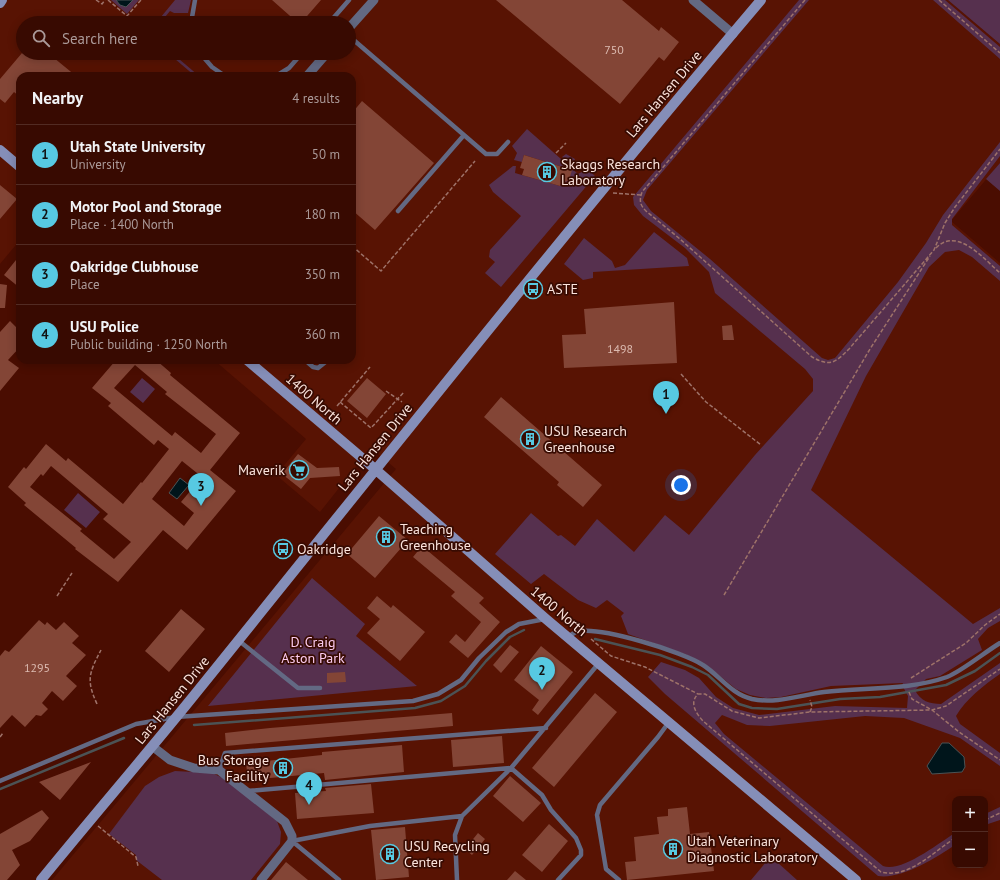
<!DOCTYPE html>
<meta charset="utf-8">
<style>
body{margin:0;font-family:"PT Sans",sans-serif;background:#431810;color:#f1f3f6}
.controls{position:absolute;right:12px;bottom:12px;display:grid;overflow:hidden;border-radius:8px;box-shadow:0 2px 10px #0003}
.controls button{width:36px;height:36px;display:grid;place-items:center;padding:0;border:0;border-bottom:1px solid #522b23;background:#380a01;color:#f1f3f6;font:20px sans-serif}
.you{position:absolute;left:681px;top:485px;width:14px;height:14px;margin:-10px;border:3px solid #fff;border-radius:50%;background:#1a73e8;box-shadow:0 0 0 6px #1a73e833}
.badge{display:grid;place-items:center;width:26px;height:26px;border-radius:50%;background:#57c9e2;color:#111;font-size:13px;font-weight:700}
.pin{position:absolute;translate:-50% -33px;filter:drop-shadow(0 1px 2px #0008)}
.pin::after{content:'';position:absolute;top:21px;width:14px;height:12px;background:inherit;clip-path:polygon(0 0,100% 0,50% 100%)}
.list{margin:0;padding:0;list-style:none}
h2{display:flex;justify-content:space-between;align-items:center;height:52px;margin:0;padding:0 16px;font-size:17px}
h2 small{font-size:13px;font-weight:400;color:#ab9a99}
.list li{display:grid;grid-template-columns:26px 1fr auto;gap:12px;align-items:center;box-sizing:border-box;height:60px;padding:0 16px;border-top:1px solid #522b23}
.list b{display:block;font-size:15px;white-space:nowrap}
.list p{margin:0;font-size:13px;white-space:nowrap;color:#ab9a99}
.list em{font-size:13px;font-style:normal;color:#ab9a99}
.icon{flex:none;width:22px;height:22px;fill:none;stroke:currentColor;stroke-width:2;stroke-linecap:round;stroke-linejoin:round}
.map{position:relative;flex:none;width:1000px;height:880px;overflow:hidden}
.search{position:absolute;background:#380a01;box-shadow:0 2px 10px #0003;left:16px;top:16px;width:340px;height:44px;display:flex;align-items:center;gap:10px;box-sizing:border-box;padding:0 14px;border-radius:22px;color:#ab9a99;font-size:15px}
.panel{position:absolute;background:#380a01;box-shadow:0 2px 10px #0003;left:16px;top:72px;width:340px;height:292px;border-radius:12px}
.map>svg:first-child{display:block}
.built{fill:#581303;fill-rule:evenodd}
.green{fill:#56304e}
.water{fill:#00151b;stroke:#4b5355}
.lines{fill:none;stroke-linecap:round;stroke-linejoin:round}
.stream{stroke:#4b5355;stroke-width:2.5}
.building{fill:#834536;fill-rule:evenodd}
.path{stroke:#9e7269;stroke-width:1.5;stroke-dasharray:4 2;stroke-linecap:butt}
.lane{stroke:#636983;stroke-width:4.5}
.street{stroke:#636983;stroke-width:9}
.secondary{stroke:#858eb8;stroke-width:10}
.labels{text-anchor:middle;stroke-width:3.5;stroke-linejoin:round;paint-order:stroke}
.number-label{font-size:12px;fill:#ddbcb2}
.street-label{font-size:14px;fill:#fbe3dc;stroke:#380b02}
.poi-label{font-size:14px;fill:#fbe3dc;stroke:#380b02;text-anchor:start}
.park-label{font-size:14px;fill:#fbcbef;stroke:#380b02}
</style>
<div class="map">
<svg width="1000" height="880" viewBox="0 0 1000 880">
<rect width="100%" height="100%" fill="#4a0d01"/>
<path class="built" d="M0,0H948L1000,44V163L951,221L1000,263V880H52L396,469L371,448L320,512L276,475L306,439L214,360H352V76H20V240L0,264ZM23,23H349V53H23ZM955,799H985V865H955Z"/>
<path class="green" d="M111,0H139L127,14Z
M175,0H191L188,13H174L170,11L160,23H156Z
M799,0H809L647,190L643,200L651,211L710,259L822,358L828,360L835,358L898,282L926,243L943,215L1000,142V156L952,219V225L1000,266V281L972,257L959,250L945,252L929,267L866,376L811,490L973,624L1000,608V621L988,628L978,639L982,650L940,676L926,679L915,690C920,701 930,704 941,704L1000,663V674C984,685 966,699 956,716L960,724L1000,753V766L960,738L904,718L865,716L770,726L747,725L722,715L715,723L724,734L883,866C901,873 939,843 955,833V845C936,858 900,880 878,876L665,694L648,677L661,662L685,670L699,678L716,697L733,708L759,715L835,706L907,708L908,696L902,685L903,683L831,686L781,697L766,698L750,695L736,689L704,663L685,654L628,634L621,616L624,613L607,600L596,608L578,600L544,574L531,584L495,554L531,513L558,536L561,535L575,546L597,519L634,552L665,515L689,535L755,455L813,391V379L805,369L715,293L709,272L685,248L643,216L634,205L633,197Z
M933,0H945L1000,47V59Z
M948,0H1000V44Z
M168,53H172L199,76H195Z
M527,129L578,174L587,169L595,176L501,287L485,273L495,262L489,257L490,250L521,216L493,192L489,185L513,166H516L515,173L560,186L562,181L572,170L524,155L522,162L514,160L517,153L512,146Z
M566,154L575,159L573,165L562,157Z
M1000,163V191L986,179Z
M654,232L687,258L689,266L593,272V278L583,280L564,264L584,238L612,261L615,268L625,265Z
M142,378L155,389L143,403L130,392Z
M78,493L100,512L86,528L64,510Z
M312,578L365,624L356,636L417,686L208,706Z
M175,771L212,773L225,779L277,821L281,832L280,844L251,880H162L136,860V855L109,834L145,786L159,777Z
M1000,807V820L985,825V814Z
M766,862H777L797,880H751Z"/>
<path class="water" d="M116,0H133L126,7L120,5Z
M180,478L189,485L177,499L169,493Z
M942,743H949L964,757L965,767L962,772L932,774L927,766Z"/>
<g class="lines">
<path class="stream" d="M595,639L660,655L692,667L708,675L739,704L752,708L777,709L840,699L880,697L946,685L975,671L1000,653
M194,725L415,708L441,701L465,686L486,661L510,637L524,630
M0,789L124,738"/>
</g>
<path class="building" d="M272,0H321L301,23H298Z
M496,0H622L659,31L661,27L679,42L664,61L659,57L620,104Z
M22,53H48L76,76H20V97L14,92L5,103L0,99V79Z
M362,101L434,163L375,230L352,210V113Z
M524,155L572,170L569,180L561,184L560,186L522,175L524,169L520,168Z
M0,185L17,199L0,219Z
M20,255V288L4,275Z
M0,284L7,285L5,308H0Z
M674,302L677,363L564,368L562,335L586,334L584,309Z
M10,321L20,331V347L8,360L19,368L0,391V332Z
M732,325L734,340H723L722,326Z
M116,360H156L171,373L170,375L240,433L210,470L236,491L187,550L163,530L118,582L75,549L76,548L24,505L26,503L8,487L24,467L26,469L46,444L66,461L68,458L123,504L141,482L142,483L169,449L158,440L154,445L108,406L111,403L92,388ZM135,365L167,392L165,394L216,434L201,453L175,432L172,436L114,388ZM182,461L202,477L181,502L194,513L184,526L152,499ZM51,466L108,514L103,519L131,542L114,559L80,531L82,529L30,487L41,474L43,476Z
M367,378L386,394L367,418L347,401Z
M501,397L602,485L583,507L557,485L559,482L484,417Z
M298,454L317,468L339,467L340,476L310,478L301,489L282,474Z
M379,516L408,540L375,578L347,554Z
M422,546L484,598L479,603L500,622L468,658L449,642L456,634L465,642L481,622L451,596L455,592L413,557Z
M377,596L391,608L393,605L425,632L400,661L367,633L380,619L367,608Z
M181,609L205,629L169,672L145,651Z
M39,620L45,625L47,622L56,630L64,622L79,636L72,643L86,655L66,676L77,686L63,701L52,691L42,703L48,709L41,716L36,715L25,727L12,715L0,728V656L5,650L9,652Z
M510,645L519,652L501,673L493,665Z
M541,646L573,672L538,715L532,710L539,700L514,680Z
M345,672L346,682L327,683V673Z
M595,693L617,712L554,787L532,768Z
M452,713L453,726L226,746L225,733L270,728Z
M502,736L504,763L453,767L451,740Z
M402,745L404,772L325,780L324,773L248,780L246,763L322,755V752Z
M91,762L60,800L39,782Z
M510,776L541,803L523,822L493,796Z
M371,784L374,813L297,819L295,793L326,791L325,788Z
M687,807L690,834L709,832L714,871L627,880L625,862L636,861L634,837L659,834L657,817L668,816V809Z
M42,810L49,818L30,841L12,850L20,865L7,880H0V834Z
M549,824L568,841L542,872L522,855Z
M405,827L409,877L376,880L371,830Z
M478,833L485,839L472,855L465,849Z
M286,862L308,880H271Z
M515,871L526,880H507Z"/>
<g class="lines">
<path class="path" d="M96,0L102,4L105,0
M108,0L127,16L141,0
M805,0L642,192C639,201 640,205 646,211L680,239L812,357C830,367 835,363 849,349L934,250L945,223L955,207L1000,149
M939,0L1000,53
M556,153L566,143
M613,193L641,195
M352,246L381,271L475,161
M936,248C957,226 984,259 1000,273
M681,374L706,402L761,445
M386,391L402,402
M340,402L371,428L404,392
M337,406L370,367
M724,595L870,349L930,256
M57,596L72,573
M591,639L611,656L645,667L698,694
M911,678L966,643L985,625L1000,614
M909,692L912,699L932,710L959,732L1000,760
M97,704C86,680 89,673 101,650
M810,712L812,707L810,700
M0,737L3,733
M985,820L1000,813
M98,826L136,857L138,866
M955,838C933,852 909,879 881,872L703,721C696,713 689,703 698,694H705L732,711L759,718L810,712L932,710L946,706L1000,669"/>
<path class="lane" d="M191,23L195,0
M329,23L349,0
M349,36L486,154H497L508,142
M200,53L212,67L225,76
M276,76L289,68L302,53
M398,211L464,135
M305,360L313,367L318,368L328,360
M568,637C570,636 573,633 576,632C598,625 683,652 703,665C720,676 731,694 752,699C776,704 801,695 824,692C865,687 907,691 947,677C962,671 985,652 1000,643
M238,640L298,688H320
M219,770L225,753L546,728
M0,781L136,724L176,717L413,701L438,694L461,680L479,658L506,632L519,624L545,619
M247,791L511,768L542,795L551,810L576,838L581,850V855L558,880
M292,841L370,826L462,816L511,768L599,663
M292,841L339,880
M457,880L455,835L462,816
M619,880L606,869L597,815L600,805L658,737L669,722"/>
<path class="street" d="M693,0L733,34
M349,28L374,0
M307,76L327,53
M152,746L170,760L194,768L219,770L285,822L292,836V841L261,880"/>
<path class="secondary" d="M0,3L2,0
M0,150L20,167
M247,360L375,469L546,619L856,880
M41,880C89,821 139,763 187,704C377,469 565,231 761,0"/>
</g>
<defs>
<symbol id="building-ring" viewBox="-11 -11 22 22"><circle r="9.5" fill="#380b02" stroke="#57c9e2" stroke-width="1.5"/><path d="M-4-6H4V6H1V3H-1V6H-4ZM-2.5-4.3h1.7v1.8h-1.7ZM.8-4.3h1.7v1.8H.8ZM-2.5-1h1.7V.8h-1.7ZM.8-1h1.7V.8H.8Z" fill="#57c9e2"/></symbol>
<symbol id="bus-ring" viewBox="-11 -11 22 22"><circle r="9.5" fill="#380b02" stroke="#57c9e2" stroke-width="1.5"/><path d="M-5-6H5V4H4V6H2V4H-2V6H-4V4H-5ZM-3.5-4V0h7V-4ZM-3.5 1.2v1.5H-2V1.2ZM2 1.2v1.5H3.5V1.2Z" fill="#57c9e2"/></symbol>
<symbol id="supermarket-ring" viewBox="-11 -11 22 22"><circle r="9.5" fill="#380b02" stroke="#57c9e2" stroke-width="1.5"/><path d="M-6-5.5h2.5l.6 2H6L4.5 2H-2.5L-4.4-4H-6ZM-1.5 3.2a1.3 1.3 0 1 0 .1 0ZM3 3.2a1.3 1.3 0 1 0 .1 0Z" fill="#57c9e2"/></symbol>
</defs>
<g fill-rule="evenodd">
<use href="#building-ring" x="536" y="161" width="22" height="22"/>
<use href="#bus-ring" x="522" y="278" width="22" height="22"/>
<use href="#building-ring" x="519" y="428" width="22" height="22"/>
<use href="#supermarket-ring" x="288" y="459" width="22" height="22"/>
<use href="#building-ring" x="375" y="526" width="22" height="22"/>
<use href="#bus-ring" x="272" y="538" width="22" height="22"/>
<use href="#building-ring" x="272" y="757" width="22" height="22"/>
<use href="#building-ring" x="662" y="838" width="22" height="22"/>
<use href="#building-ring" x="379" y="843" width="22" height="22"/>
</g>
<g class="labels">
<g class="number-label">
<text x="614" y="54">750</text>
<text x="620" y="353">1498</text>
<text x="37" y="672">1295</text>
</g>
<g class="street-label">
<text transform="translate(664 94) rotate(-50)" y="5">Lars Hansen Drive</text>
<text transform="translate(314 399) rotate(41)" y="5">1400 North</text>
<text transform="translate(375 447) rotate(-51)" y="5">Lars Hansen Drive</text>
<text transform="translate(559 611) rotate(40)" y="5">1400 North</text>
<text transform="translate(172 700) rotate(-51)" y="5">Lars Hansen Drive</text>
</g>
<g class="poi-label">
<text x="561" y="169">Skaggs Research<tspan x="561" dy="16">Laboratory</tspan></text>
<text x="547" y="294">ASTE</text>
<text x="544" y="436">USU Research<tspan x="544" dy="16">Greenhouse</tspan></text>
<text x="285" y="475" text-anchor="end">Maverik</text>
<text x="400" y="534">Teaching<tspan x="400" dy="16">Greenhouse</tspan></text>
<text x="297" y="554">Oakridge</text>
<text x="269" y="765" text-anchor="end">Bus Storage<tspan x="269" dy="16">Facility</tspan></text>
<text x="687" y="846">Utah Veterinary<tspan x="687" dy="16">Diagnostic Laboratory</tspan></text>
<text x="404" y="851">USU Recycling<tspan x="404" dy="16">Center</tspan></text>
</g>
<g class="park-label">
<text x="313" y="647">D. Craig<tspan x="313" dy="16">Aston Park</tspan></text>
</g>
</g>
</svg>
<div class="controls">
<button>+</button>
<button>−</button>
</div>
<div class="you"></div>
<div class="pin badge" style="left:666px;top:414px">1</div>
<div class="pin badge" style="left:542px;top:690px">2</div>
<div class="pin badge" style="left:201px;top:506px">3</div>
<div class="pin badge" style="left:309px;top:805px">4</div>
<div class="search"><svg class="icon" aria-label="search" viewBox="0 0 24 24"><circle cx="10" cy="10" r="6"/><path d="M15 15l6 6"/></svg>Search here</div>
<section class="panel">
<h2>Nearby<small>4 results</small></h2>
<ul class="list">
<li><span class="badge">1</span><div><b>Utah State University</b><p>University</p></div><em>50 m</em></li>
<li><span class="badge">2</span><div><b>Motor Pool and Storage</b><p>Place · 1400 North</p></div><em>180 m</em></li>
<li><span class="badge">3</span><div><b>Oakridge Clubhouse</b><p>Place</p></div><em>350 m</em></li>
<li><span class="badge">4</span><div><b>USU Police</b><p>Public building · 1250 North</p></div><em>360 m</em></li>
</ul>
</section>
</div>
